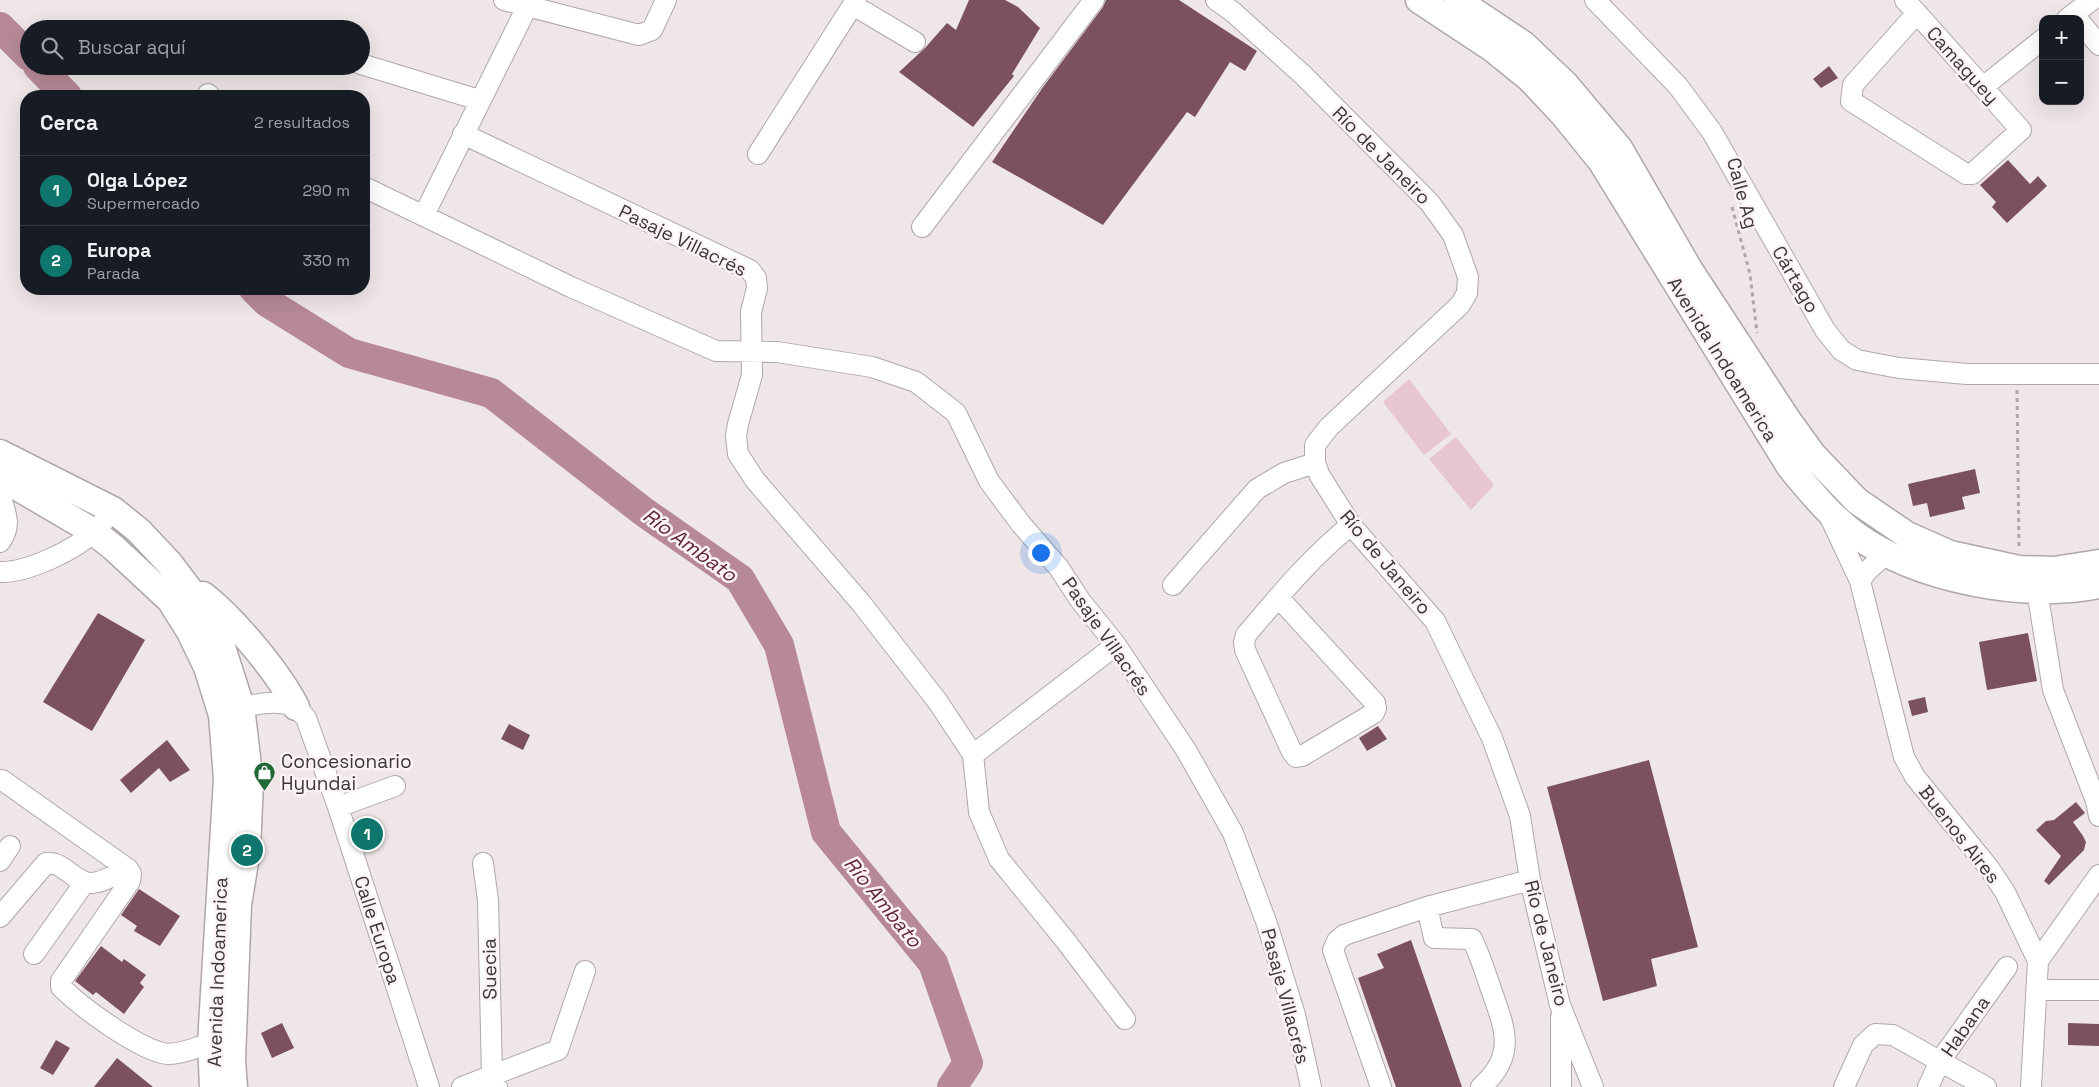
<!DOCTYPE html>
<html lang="es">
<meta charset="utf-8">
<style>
body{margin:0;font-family:"Space Grotesk",sans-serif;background:#20242c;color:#f1f3f6}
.controls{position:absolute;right:15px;top:15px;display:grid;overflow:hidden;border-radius:10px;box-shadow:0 5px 20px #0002}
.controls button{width:45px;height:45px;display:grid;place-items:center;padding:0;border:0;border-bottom:1px solid #363941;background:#171b24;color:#f1f3f6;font:25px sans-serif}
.you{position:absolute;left:1040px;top:552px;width:18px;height:18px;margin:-12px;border:4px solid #fff;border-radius:50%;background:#1a73e8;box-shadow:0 0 0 8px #1a73e833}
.badge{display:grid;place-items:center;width:32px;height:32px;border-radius:50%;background:#0f766e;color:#fff;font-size:16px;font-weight:700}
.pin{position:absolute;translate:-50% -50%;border:2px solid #fff;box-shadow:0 1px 5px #0006}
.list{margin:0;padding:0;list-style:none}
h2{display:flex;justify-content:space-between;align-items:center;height:65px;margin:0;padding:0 20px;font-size:21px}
h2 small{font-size:16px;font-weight:400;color:#9ea1a6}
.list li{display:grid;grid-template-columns:32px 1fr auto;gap:15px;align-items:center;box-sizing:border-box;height:70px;padding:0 20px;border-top:1px solid #363941}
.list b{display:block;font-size:19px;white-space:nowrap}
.list p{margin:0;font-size:16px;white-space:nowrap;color:#9ea1a6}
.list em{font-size:16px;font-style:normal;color:#9ea1a6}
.icon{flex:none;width:28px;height:28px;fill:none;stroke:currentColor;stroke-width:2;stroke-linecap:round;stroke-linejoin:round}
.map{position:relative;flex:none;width:2099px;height:1087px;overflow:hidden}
.search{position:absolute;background:#171b24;box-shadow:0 5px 20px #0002;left:20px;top:20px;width:350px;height:55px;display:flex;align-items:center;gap:12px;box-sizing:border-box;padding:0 18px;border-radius:28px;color:#9ea1a6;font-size:19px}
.panel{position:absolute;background:#171b24;box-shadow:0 5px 20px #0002;left:20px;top:90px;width:350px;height:205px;border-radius:20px}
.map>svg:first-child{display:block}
.green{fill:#e8c6cf}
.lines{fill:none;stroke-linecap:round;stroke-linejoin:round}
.river{stroke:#b78996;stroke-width:30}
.building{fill:#7c515e}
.minor-casing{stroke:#b0a7a9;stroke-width:22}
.major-casing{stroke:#b0a7a9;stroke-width:29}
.path{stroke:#aea7a9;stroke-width:3;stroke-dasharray:4 4;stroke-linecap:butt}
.minor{stroke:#fff;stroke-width:20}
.major{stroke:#fff;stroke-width:26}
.labels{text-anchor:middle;stroke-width:5;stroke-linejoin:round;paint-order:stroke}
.street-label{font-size:19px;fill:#3c3839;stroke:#fcf3f5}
.poi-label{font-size:19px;fill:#3c3839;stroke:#fcf3f5;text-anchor:start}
.water-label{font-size:20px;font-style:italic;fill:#61263b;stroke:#fcf3f5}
</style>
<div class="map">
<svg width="2099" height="1087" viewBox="0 0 2099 1087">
<rect width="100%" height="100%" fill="#efe6e8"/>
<path class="green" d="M1409,379L1451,434L1424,455L1383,402Z
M1456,437L1494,485L1471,510L1429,459Z"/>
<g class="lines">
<path class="river" d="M0,27L29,56
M38,66L67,96
M254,289L267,302L349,353L491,393L644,512L740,579L779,645L826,832L933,963L968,1063L952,1087"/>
</g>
<path class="building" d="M969,0H1005L1018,7L1040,28L1012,74L1014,76L973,127L899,72L925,48L947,23L956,30Z
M1106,0H1179L1257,51L1245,71L1230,62L1195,117L1187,112L1103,225L992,162L1043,87L1103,7Z
M1829,66L1838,78L1821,88L1813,79Z
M2008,160L2030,184L2038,176L2047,186L2007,223L1992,207L1996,202L1980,185Z
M1975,469L1980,493L1962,497L1965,509L1930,517L1927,503L1913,506L1908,484Z
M98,613L145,640L92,731L43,702Z
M2028,633L2037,681L1987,690L1979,642Z
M1925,697L1928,712L1912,716L1908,701Z
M509,724L530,735L523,750L501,739Z
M1378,726L1387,739L1367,751L1359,738Z
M167,740L190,770L170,782L159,768L131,793L120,780Z
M1649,760L1698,947L1651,959L1657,986L1603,1001L1547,787Z
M2076,802L2085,813L2073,822L2083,836L2086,842L2084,850L2049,885L2044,881L2061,856L2036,830L2046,821L2054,820Z
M139,889L180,916L160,946L134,931L137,926L121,915Z
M1411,940L1462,1087H1396L1358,978L1384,968L1377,954Z
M101,946L122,962L124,959L146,975L140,983L144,987L124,1014L96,992L93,995L75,981Z
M282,1023L294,1048L272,1058L261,1033Z
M2068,1023L2099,1024V1046L2068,1045Z
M56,1040L70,1048L53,1075L40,1068Z
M117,1058L132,1070L153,1087H94Z"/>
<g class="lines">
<defs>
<path id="minor" d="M504,0L639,35L652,30L666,0
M1216,0L1233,12L1303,75L1430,203L1453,235L1468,277L1467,293L1460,305L1329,427L1315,445V463L1320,476L1351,525L1435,621L1492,738L1520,816L1530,880L1560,1005L1593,1087
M1595,0L1678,86L1712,132L1825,330L1841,350L1857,360L1899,368L1967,374H2099
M1905,0C1944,43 1982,87 2021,130L1972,174H1966L1851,101L1853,85L1917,13
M853,5L915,42
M2067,19L2092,0
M2080,22L2099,45
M361,64L479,100
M1983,87L2043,39
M208,94L210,96
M463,134L750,270L756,278L757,288L751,312L752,375L738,424L736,436L738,454L755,480L861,603L938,702L973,755L979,812L999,859L1065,940L1125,1019
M758,154L856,0
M364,187L571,287L716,351L777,352L872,367L916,382L956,413L989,481L1021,524L1059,568L1080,600L1116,645L1186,750L1233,833L1267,924L1295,1015L1311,1087
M424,215L527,7
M922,227L1094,0
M0,495C6,513 12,526 0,542
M1829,515L1860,581L1904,757L1915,777L1989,868L2005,892L2038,961L2031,1087
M0,572C27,573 75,550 95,531C101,525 107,517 113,510
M1860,581L1867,571L1887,553
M1173,585L1257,489L1284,473L1315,463
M2037,590L2053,690L2096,801L2099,816
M1278,597L1375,703L1376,708L1374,713L1302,756L1296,757L1292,752L1245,650L1244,642L1246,635C1279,596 1311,557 1351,525
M228,712C248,705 275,698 295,707C299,709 303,715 306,718L338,807L429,1087
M973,755L1116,645
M2,780L128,869L131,874L130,881L61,981V987C82,1008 133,1045 162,1053C176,1057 197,1047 211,1043
M338,807L395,786
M0,861L10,846
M483,863L488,900L492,1076L497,1087
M1427,907L1434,938L1472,939C1480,955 1485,972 1491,989C1505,1029 1517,1055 1481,1087
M0,917L46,863C64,861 74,883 91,883C102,883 118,873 128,869
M34,954L85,882
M2038,961L2099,875
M2038,990H2099
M1561,1017V1087
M462,1087L558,1050L585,971
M1381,1087L1333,950L1337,941L1344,935L1427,907L1530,880
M1844,1087L1863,1045L1875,1034L1893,1035L1986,1087
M1928,1087L1940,1061L2007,967"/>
<path id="major" d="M1419,0L1493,49L1530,79L1563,114L1601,161L1790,467C1810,491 1830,516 1856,535C1918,580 2024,600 2099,585
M1457,0L1523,44L1566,85L1619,148L1689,269L1787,419L1813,455L1857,501L1907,535L1950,554L2019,569L2054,570L2099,563
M0,453L113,510L139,531L170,564L201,605L221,644L241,707L250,782L247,850L238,905L232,1060L234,1087
M0,477L94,532L114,548L170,600L189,630L207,667L222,715L227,779L211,1043L213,1087
M203,595C234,619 279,673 296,707"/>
</defs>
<use href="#minor" class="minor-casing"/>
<use href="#major" class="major-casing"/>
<path class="path" d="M1732,207L1750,274L1757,333
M2017,390L2019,549"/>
<use href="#minor" class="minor"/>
<use href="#major" class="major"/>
</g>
<defs>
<symbol id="shop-pin" viewBox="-11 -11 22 30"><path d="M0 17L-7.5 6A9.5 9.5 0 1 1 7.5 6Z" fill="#206936" stroke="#fcf3f5"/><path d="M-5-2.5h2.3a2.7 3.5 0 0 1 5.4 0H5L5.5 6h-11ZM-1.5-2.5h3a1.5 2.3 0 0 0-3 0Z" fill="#fff"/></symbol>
</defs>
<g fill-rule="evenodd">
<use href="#shop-pin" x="252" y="760" width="25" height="34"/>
</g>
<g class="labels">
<g class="street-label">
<text transform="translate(1963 65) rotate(48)" y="7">Camaguey</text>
<text transform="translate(1382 155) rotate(45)" y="7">Río de Janeiro</text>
<text transform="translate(1743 193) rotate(75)" y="7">Calle Ag</text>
<text transform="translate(683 240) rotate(26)" y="7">Pasaje Villacrés</text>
<text transform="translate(1796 279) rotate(60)" y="7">Cártago</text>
<text transform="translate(1723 359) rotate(58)" y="7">Avenida Indoamerica</text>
<text transform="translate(1386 562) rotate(50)" y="7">Río de Janeiro</text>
<text transform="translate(1107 636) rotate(55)" y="7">Pasaje Villacrés</text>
<text transform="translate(1960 834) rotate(52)" y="7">Buenos Aires</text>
<text transform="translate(378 930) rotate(72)" y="7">Calle Europa</text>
<text transform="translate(1547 943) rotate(76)" y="7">Río de Janeiro</text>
<text transform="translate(489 969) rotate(-91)" y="7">Suecia</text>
<text transform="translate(217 972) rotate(-88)" y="7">Avenida Indoamerica</text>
<text transform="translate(1286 996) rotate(75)" y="7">Pasaje Villacrés</text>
<text transform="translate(1965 1026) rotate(-55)" y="7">Habana</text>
</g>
<g class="poi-label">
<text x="281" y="768">Concesionario<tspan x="281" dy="22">Hyundai</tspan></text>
</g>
<g class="water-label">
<text transform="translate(690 545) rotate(36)" y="7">Río Ambato</text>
<text transform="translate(883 902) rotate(51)" y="7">Río Ambato</text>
</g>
</g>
</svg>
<div class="controls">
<button>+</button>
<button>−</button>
</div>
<div class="you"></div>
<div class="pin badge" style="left:367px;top:834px">1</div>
<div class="pin badge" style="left:247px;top:850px">2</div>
<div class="search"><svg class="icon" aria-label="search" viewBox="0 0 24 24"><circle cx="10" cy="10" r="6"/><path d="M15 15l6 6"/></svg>Buscar aquí</div>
<section class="panel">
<h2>Cerca<small>2 resultados</small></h2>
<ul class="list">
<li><span class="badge">1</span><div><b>Olga López</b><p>Supermercado</p></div><em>290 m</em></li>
<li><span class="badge">2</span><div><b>Europa</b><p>Parada</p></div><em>330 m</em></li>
</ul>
</section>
</div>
